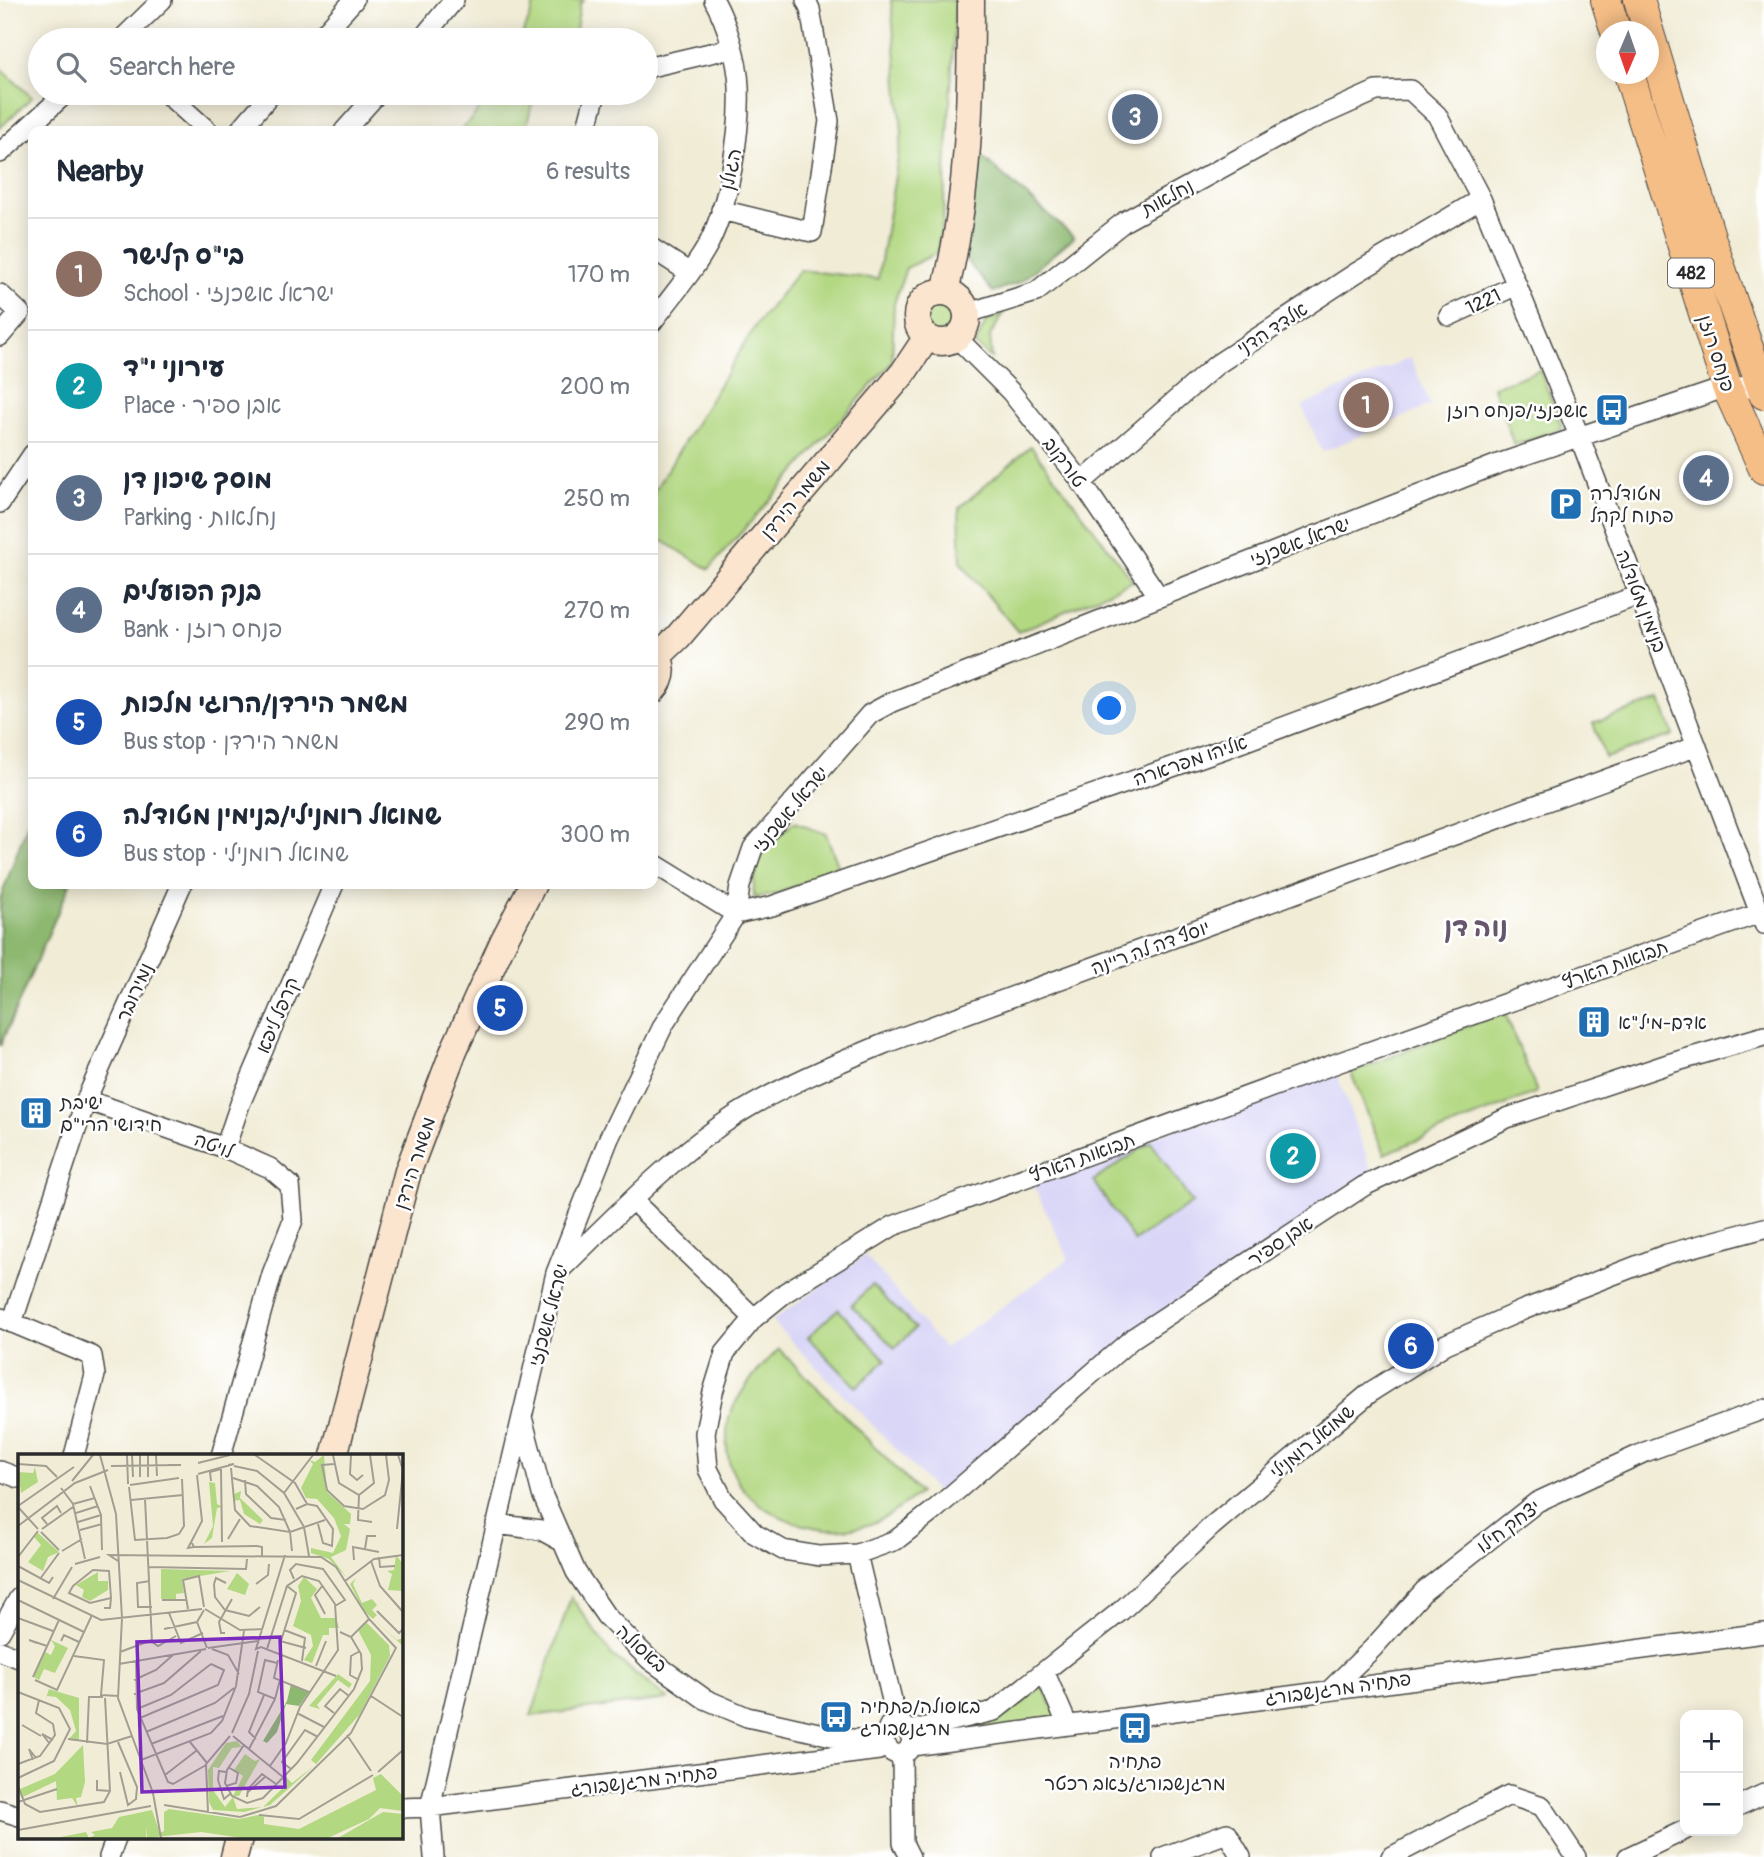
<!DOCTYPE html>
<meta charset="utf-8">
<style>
body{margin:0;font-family:Pangolin,"Playpen Sans Hebrew",sans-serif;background:#f6f6f7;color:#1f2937}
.controls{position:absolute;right:21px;bottom:21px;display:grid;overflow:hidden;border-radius:14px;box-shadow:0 4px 18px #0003}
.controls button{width:63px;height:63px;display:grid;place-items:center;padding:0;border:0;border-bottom:2px solid #e0e1e3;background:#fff;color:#1f2937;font:35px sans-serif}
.compass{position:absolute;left:1596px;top:21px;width:63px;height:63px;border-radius:50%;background:#fff;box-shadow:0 4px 18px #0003;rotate:182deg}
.you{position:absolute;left:1110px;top:709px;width:24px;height:24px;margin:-18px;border:5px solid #fff;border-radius:50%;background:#1a73e8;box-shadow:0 0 0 10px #1a73e833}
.badge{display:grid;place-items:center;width:46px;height:46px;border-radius:50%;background:#b45309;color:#fff;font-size:23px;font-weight:700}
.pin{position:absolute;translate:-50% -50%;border:4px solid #fff;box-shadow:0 2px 7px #0006}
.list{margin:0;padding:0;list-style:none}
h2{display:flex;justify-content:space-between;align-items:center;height:91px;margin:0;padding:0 28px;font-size:30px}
h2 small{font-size:23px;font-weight:400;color:#747a83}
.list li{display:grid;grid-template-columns:46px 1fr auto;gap:21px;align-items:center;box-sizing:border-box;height:112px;padding:0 28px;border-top:2px solid #e0e1e3}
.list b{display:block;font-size:26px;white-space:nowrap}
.list p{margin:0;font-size:23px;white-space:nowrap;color:#747a83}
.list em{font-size:23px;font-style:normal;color:#747a83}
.icon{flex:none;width:38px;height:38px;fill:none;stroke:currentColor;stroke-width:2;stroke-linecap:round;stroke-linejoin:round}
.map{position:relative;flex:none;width:1764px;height:1857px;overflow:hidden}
.search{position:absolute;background:#fff;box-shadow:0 4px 18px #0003;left:28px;top:28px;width:630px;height:77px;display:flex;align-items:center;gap:18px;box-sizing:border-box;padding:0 24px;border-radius:38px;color:#747a83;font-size:26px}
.panel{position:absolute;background:#fff;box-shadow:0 4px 18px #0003;left:28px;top:126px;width:630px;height:763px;border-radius:14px}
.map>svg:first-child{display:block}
.built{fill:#d9d6f7}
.green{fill:#b2d882;stroke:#6e8256;stroke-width:2}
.forest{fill:#8db870;stroke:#5c724e;stroke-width:2}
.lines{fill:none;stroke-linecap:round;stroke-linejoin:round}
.street-casing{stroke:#494845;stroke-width:22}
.secondary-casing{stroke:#494845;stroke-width:29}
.primary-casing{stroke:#494845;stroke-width:32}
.street{stroke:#fff;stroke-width:19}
.secondary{stroke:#fbe5cf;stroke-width:26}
.primary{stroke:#f6be87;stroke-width:30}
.labels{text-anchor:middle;stroke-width:5;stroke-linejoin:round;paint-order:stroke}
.shield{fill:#fff;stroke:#6b6b6b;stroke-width:2}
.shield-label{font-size:18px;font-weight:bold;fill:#2b2b2b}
.street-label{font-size:19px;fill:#2b2b2b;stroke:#fff}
.poi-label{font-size:19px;fill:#2b2b2b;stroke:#fff;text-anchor:start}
.district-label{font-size:26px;font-weight:bold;fill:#66576d;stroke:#fff}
.inset-road{fill:none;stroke:#a29f92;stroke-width:2}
.view{fill:#7b2cbf;fill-opacity:0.15;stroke:#7b2cbf;stroke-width:3.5}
.inset-edge{fill:none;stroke:#2b2b2b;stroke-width:3.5}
</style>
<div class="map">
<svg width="1764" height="1857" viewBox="0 0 1764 1857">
<rect width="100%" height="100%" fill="#fff"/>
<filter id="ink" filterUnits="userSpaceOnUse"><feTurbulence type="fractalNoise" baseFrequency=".0143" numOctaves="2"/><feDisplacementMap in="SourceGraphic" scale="14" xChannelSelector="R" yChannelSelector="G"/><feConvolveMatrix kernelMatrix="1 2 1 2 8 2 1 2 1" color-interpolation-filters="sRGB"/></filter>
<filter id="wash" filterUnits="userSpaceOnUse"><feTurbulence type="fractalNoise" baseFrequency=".00686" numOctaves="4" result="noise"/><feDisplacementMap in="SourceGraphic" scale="28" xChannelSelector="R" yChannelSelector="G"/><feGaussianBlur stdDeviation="1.57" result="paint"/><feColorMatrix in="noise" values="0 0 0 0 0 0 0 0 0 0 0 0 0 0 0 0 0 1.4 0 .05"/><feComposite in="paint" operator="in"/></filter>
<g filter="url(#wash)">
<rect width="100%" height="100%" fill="#f1ecd6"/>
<path class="built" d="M1410,358L1431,405L1322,452L1302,406Z
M1336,1071L1372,1172L939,1494L772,1321L865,1255L944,1348L1069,1259L1031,1181Z"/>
<path class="green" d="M536,0H584L580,4L575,37L555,40H519L526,27Z
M891,0H956L943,220L937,253L906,268L894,304L892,362L709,569L663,541L653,543V493L756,325L800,270L878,279L902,133Z
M0,68L32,97L0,128Z
M488,93H535L525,131H460L475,115Z
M922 318a20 20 0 1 1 40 0a20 20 0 1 1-40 0Z
M1003,314L990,336L992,358L975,345L986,322Z
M1540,370L1562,428L1514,445L1493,387Z
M1031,446L1133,581L1018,632L961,563L959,508Z
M1661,700L1673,735L1605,758L1593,723Z
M794,822L826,834L839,868L776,894L754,898C751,856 766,848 794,822Z
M1504,1011L1537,1092L1384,1154L1351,1073Z
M1151,1142L1192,1203L1134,1241L1093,1181Z
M872,1285L915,1328L895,1348L851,1305Z
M838,1309L886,1360L856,1387L808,1337Z
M779,1349L920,1493C901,1507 882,1523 859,1527C806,1539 722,1504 727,1439C727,1432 727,1424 729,1418C738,1391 759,1369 779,1349Z
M571,1597L612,1655L668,1699L531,1716Z
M1042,1686L1060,1721L916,1742L914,1734L1010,1713Z"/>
<path class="forest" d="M971,147L1074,237L1020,282L993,292L964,258Z
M33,808V884H70L0,1046V900Z"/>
</g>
<g filter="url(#ink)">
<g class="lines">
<defs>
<path id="street" d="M121,40L162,0
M318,40L354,0
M421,40L454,0
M646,68L732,48
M166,93L208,131
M239,131L272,93
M344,131L378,93
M586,131L596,93
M0,153L66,93
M721,210L812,232L829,121L810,9L806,0
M653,249L690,273
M0,294L20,313L0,336
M968,313L1036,292L1125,221L1300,125L1376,91L1410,90L1437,115L1481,199L1580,438L1764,924
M1449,316L1517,285
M653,321C672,296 694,271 709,243C729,203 741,132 739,87C738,59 727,24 714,0
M957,338L1011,392L1078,477L1159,597
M1081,483L1216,365L1356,273L1481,199
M0,503L33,454
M653,863L736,914
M1760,913L1340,1062L893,1226L786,1292L754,1318L725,1353L713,1392L705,1433L708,1469L723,1499L755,1534L783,1550L819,1556L857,1554L896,1540L932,1512L1133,1338L1364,1186L1507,1118L1671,1063L1764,1036
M736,914L772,906L1224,749L1639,595
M86,1100L182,884
M225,1148L240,1104L334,884
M632,1200L754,1318
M562,1268C618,1214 671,1157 736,1115C780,1087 838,1063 886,1043L1697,746
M1,1318L92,1356L95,1375L74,1456
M12,1323L86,1100L225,1148L270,1168L290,1185L293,1220L272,1274L221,1456
M523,1421L542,1494L576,1572L606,1616L650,1660L705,1699L747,1717L845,1739H883
M0,1471L19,1478
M496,1524L541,1530L563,1542
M857,1554L898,1725L904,1726L913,1739L908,1751C895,1759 888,1751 883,1739L889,1726L898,1725
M0,1632L19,1598
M0,1651L19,1658
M1045,1673L1067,1724
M1331,1689L1373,1648L1424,1591L1537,1502L1645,1452L1764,1409
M909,1731L994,1711L1122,1610L1212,1526L1372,1391L1446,1344L1523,1310L1667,1254L1764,1228
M912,1746L1764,1633
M902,1755L903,1843L910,1857
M1738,1806L1764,1794
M401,1808L430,1807L879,1750
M0,1810L19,1816
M109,1857L116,1838
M434,1857L430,1807L556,1273L609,1138L664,1024L736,914L740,886L753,848L870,714L892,702L1498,464L1727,387C1740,385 1753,387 1764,395
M1163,1857L1227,1833L1241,1857
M1391,1857L1509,1795L1542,1806L1576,1857
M1628,1857L1685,1830"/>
<path id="secondary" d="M917 317a25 25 0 1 1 50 0a25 25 0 1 1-50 0Z
M945,292C969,197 971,98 971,0
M653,651C664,663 665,677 653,690
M658,656L678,637L903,373L927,337
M334,1456L408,1171L454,1050L503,942L533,884
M234,1857L239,1838"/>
<path id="primary" d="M1606,0L1616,32
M1639,0L1712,243L1764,394
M1629,74L1727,387L1764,469"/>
</defs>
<use href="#street" class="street-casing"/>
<use href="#secondary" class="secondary-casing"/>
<use href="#primary" class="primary-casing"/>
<use href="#street" class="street"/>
<use href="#secondary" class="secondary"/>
<use href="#primary" class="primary"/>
</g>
</g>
<defs>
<symbol id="bus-square" viewBox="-11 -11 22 22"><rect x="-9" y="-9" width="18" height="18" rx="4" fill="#1f6fb2" stroke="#fff"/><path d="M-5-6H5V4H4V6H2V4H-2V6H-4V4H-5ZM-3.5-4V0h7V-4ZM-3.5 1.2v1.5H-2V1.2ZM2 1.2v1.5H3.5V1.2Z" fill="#fff"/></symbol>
<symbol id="parking-square" viewBox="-11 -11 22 22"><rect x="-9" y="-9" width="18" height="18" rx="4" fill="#1f6fb2" stroke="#fff"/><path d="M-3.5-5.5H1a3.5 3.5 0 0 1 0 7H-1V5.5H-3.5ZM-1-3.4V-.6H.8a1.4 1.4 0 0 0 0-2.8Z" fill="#fff"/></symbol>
<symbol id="building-square" viewBox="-11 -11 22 22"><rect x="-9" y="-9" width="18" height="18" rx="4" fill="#1f6fb2" stroke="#fff"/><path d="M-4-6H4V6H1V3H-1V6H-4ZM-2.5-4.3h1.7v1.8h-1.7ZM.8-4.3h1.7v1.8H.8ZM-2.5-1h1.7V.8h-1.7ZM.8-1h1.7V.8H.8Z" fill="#fff"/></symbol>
</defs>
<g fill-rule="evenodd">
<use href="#bus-square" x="1593" y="391" width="38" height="38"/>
<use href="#parking-square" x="1547" y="485" width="38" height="38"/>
<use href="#building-square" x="1575" y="1003" width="38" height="38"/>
<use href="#building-square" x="17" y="1094" width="38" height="38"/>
<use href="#bus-square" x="817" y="1698" width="38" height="38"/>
<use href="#bus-square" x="1116" y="1709" width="38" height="38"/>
</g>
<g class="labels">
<rect class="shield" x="1668" y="258.5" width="46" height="29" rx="5"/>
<g class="shield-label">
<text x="1691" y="279">482</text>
</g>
<g class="street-label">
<text transform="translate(730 169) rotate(-78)" y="7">הגולן</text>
<text transform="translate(1167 197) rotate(-29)" y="7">נחלאות</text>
<text transform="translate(1483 301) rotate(-25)" y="7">1221</text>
<text transform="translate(1272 328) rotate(-33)" y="7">אלדד הדני</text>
<text transform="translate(1717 353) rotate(72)" y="7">פנחס רוזן</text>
<text transform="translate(1065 462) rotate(53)" y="7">טורקוב</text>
<text transform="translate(795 499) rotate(-50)" y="7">משמר הירדן</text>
<text transform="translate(1300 541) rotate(-21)" y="7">ישראל אשכנזי</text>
<text transform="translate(1642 601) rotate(69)" y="7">בנימין מטודלה</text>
<text transform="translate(1190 760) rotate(-19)" y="7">אליהו מפרארה</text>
<text transform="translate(790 809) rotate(-50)" y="7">ישראל אשכנזי</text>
<text transform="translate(1150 947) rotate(-20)" y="7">יוסף דה לה ריינה</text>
<text transform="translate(1615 964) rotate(-20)" y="7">תבואות הארץ</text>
<text transform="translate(134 992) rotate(-66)" y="7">נמירובר</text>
<text transform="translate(277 1015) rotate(-67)" y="7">קרפל ליפא</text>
<text transform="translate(214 1145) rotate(21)" y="7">לויטה</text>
<text transform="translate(1082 1157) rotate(-20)" y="7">תבואות הארץ</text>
<text transform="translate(414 1163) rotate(-72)" y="7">משמר הירדן</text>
<text transform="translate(1280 1241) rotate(-34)" y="7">אבן ספיר</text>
<text transform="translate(548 1315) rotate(-75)" y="7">ישראל אשכנזי</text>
<text transform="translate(1312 1441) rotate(-40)" y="7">שמואל רומנילי</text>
<text transform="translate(1508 1526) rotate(-37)" y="7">יצחק חילו</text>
<text transform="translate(642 1648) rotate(42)" y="7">באסולה</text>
<text transform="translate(1338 1688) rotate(-8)" y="7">פתחיה מרגנשבורג</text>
<text transform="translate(644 1780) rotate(-7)" y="7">פתחיה מרגנשבורג</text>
</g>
<g class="poi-label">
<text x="1588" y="417" text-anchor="end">אשכנזי/פנחס רוזן</text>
<text x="1590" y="500">מטודלרה<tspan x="1590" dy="22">פתוח לקהל</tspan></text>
<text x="1618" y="1029">אדם-מיל"א</text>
<text x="60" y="1109">ישיבת<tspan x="60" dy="22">חידושי הרי"ם</tspan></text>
<text x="860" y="1713">באסולה/פתחיה<tspan x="860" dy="22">מרגנשבורג</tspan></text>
<text x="1135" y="1768" text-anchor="middle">פתחיה<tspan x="1135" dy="22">מרגנשבורג/זאב רכטר</tspan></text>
</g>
<g class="district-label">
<text x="1476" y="936">נוה דן</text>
</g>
</g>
<g transform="translate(18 1454)">
<rect width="385" height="385" fill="#f1ecd6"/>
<path d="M306,1L309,38L333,60L332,70H326L332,75L328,96L313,103L329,124L311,105L293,99V94L315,99L323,82L316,64L299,45L288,44L283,34L295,10L291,6L297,8ZM17,13L20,28L3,39L0,18L15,19ZM191,28L197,29L199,50L205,53L199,54L194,84L186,90L195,72ZM223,37L222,44L245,66L242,70L226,60L222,46L215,47L216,40ZM20,79L41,98L30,103L25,117L10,108L23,91L16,83ZM378,101L385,110V137L370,136L374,120L369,117L376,116ZM143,115L212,117L164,125L166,139L158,140V146L143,145ZM80,118V127H90V136L72,147L64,143L66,136L58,131ZM219,119L231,130L227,141L209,135ZM286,123L299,135L293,144L303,164H318L321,174H311V181H305L294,209L286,206L295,192L293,181L275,172L283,147L280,132ZM338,124L335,130L344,149L354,145L359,151L354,156L359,161L355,165L379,186L385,184L384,191L346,157L332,130ZM348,168L371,191L372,202L342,260L298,310L293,306L352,227L353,201L340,176ZM33,186L50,194L37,219L26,215L21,226L16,223L27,198L33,201L37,192ZM320,220L334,230L331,234L320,226L299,251L302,255L291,252ZM31,235L61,244V287L51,285L58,277L52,256L38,243L29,242L27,247ZM219,287L224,293L214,294L201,314L195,313V336L207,353L215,343L219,355L245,353L269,330L264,326L267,322L274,329L296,312L252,351L226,358L195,356L191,348L190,316L208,289ZM65,291L67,328L63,343L58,344L60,353L54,344L39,346L38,327L5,343L2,335L37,320ZM227,300L237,307L242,305L221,342H215L225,322L216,316ZM363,320L385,342V357L362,354L351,365L310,384H224L183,378L129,384L128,372V384H38L68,378L71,384L77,381L73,378L94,374L101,363L134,356L142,379L146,377V358L151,355L221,365L240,361L246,363V370L281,375L358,336L355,324ZM365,358L385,360V384H320Z" fill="#b2d882"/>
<path d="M273,230L291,238L281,252L268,250L259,278L249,289L245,287L269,247Z" fill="#8db870"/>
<path class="inset-road" d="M82,1L98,60L104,164L100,244L135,339L143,384M109,1L110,30M114,1L115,23M122,1V23M130,1V23M138,1L139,22M237,1L277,29L289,50M315,1L321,29L341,41L356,29L352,1M333,1L332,20L339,26L345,21M180,9L212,1M0,10L28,12L39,23M316,10L304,11L309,36L326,52L345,55L367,41L371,26L368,1M93,12L163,11H150M216,12L239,17L266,39L286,73L291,102M213,14L217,56L232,72L272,78L307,66M180,20L216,10L210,11M215,24L239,32L261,53L272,78L274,97M227,26L228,40L253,64L268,66M54,27L75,1M193,27L192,18L203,15L204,88M112,31L161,24M72,32L83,61L84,96M111,33L117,86L149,84L161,80L166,72L164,25M43,34L55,50L67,105M266,39L295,1M341,41L340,66L354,68M127,45L134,188L140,192L158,182M113,46L165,41M55,50L77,44M0,52L56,13M0,53L20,75M278,55L289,50L299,52L315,75L314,92L305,89L300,70M58,59L80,52M60,68L83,61M29,70L24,64L39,52L43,59M0,72L57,29L90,16M24,75L55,53M379,75L385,16L380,1M62,76L84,70M23,78L41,96M210,85L222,65M174,89L176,93L170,94L184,67L179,21M175,93L239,92L244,93V102M347,95L349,82H358M44,97L64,85M267,101L238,195L243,193L318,222M0,103L20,77M361,103L362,113L377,112M336,106L335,93L361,98M100,107L91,101L303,103L318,113L351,165L378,194L333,279L258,352L222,363L146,351M353,107L362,132L385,158M57,110L82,103M0,112L31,129L35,123M131,113L228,115L229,105M22,125L41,99M276,125L272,116L278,110L305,115L327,146L317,152M0,126L83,166L184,155M132,127L119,129L120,153H134M327,127L356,105L385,101M208,129L198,124L196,130L197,143L207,156L231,162L242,153M238,130L250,121L251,110M305,131L297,141L307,160M35,145L54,113M0,146L66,178M144,146H169M86,154H92L93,144L91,117L75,116L55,132L51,139L72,149L93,144M170,155L165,126L181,122L186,153M187,155L222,176L245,175M359,157L381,179L385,175M151,159L163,189L185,179M0,164L35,177M179,168L189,194M146,175L179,168L186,156M266,176L287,184L284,207M207,179H203L201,168L214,145M333,183L351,165M43,187L46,181L61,188M262,187L288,194M263,187L278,139L269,132M19,189L11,186L29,192M190,194L240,187M194,195L210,201L221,220M249,195L269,132L284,122L301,127L317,150L320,196L282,253L268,289L252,312M102,198L134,186M56,202L86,206L83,241L101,242M118,206L119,255L150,328L155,330L188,311M260,206L256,224L291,238M259,209L247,206L240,238L257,245L262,226M101,210L188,195M298,212L308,187M15,223L41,166M17,226L39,236L74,161M116,226L138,216L155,201M341,226L332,221L333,202L342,197M0,238L41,254L52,275L36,307L0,324M116,240L146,229L183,197M353,242L385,263M119,255L153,241L193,210M279,259L306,273M316,259L307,252L322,235L331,242M122,264L200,231L206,216L193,210M4,271L23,282M128,278L197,249L216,234M214,279L231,240L240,197M329,281L353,317M215,282L265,323M50,285L89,290L114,282M238,285L231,278L246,241M100,288L119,333L118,345L110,351L102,318M172,288L189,309M69,289L71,243H85M32,290L24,280L35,286M133,290L205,262M226,291L209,316L207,329L214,342L229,349L245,344L279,309L336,235L344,215L343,200L333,183L322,178M231,295L257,245M15,306L11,295L18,304M123,306L193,279L204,267L218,232L226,177M0,310L22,302L37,281L35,270L18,259L21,246M273,315L264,308L287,276L300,283M208,318L201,317L200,326L206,345L212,340M360,318L385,296M147,321L178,297M79,326V336L92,337M0,332L7,350L22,358L86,348L92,337L87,244M208,332L218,329L220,319L210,313M229,339L248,322M229,343L230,335L244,320L258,330M0,348L39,335M190,358L188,310L212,282M241,361L281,365L355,321M0,376L133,352"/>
<path class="view" d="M262,183L267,333L124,338L119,188Z"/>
<rect width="385" height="385" class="inset-edge"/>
</g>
</svg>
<div class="controls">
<button>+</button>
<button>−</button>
</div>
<svg class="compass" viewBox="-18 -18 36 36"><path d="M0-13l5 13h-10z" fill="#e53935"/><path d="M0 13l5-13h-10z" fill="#747a83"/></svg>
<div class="you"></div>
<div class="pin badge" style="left:1366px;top:405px;background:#8d6e63">1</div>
<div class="pin badge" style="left:1293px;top:1156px;background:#0f9aa8">2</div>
<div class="pin badge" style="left:1135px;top:117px;background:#5c6f8a">3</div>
<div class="pin badge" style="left:1706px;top:478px;background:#5c6f8a">4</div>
<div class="pin badge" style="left:500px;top:1008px;background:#1a4fb4">5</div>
<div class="pin badge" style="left:1411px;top:1346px;background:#1a4fb4">6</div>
<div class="search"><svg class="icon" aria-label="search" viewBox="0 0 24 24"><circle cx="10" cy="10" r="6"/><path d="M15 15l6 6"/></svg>Search here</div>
<section class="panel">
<h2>Nearby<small>6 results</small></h2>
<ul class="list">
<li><span class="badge" style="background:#8d6e63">1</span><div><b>בי&quot;ס קלישר</b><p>School · ישראל אשכנזי</p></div><em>170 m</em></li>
<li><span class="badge" style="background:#0f9aa8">2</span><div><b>עירוני י&quot;ד</b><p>Place · אבן ספיר</p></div><em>200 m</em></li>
<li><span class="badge" style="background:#5c6f8a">3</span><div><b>מוסך שיכון דן</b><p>Parking · נחלאות</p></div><em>250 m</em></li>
<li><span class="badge" style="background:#5c6f8a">4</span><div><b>בנק הפועלים</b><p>Bank · פנחס רוזן</p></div><em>270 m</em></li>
<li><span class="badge" style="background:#1a4fb4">5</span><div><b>משמר הירדן/הרוגי מלכות</b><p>Bus stop · משמר הירדן</p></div><em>290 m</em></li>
<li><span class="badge" style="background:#1a4fb4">6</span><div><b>שמואל רומנילי/בנימין מטודלה</b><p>Bus stop · שמואל רומנילי</p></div><em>300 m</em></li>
</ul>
</section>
</div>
